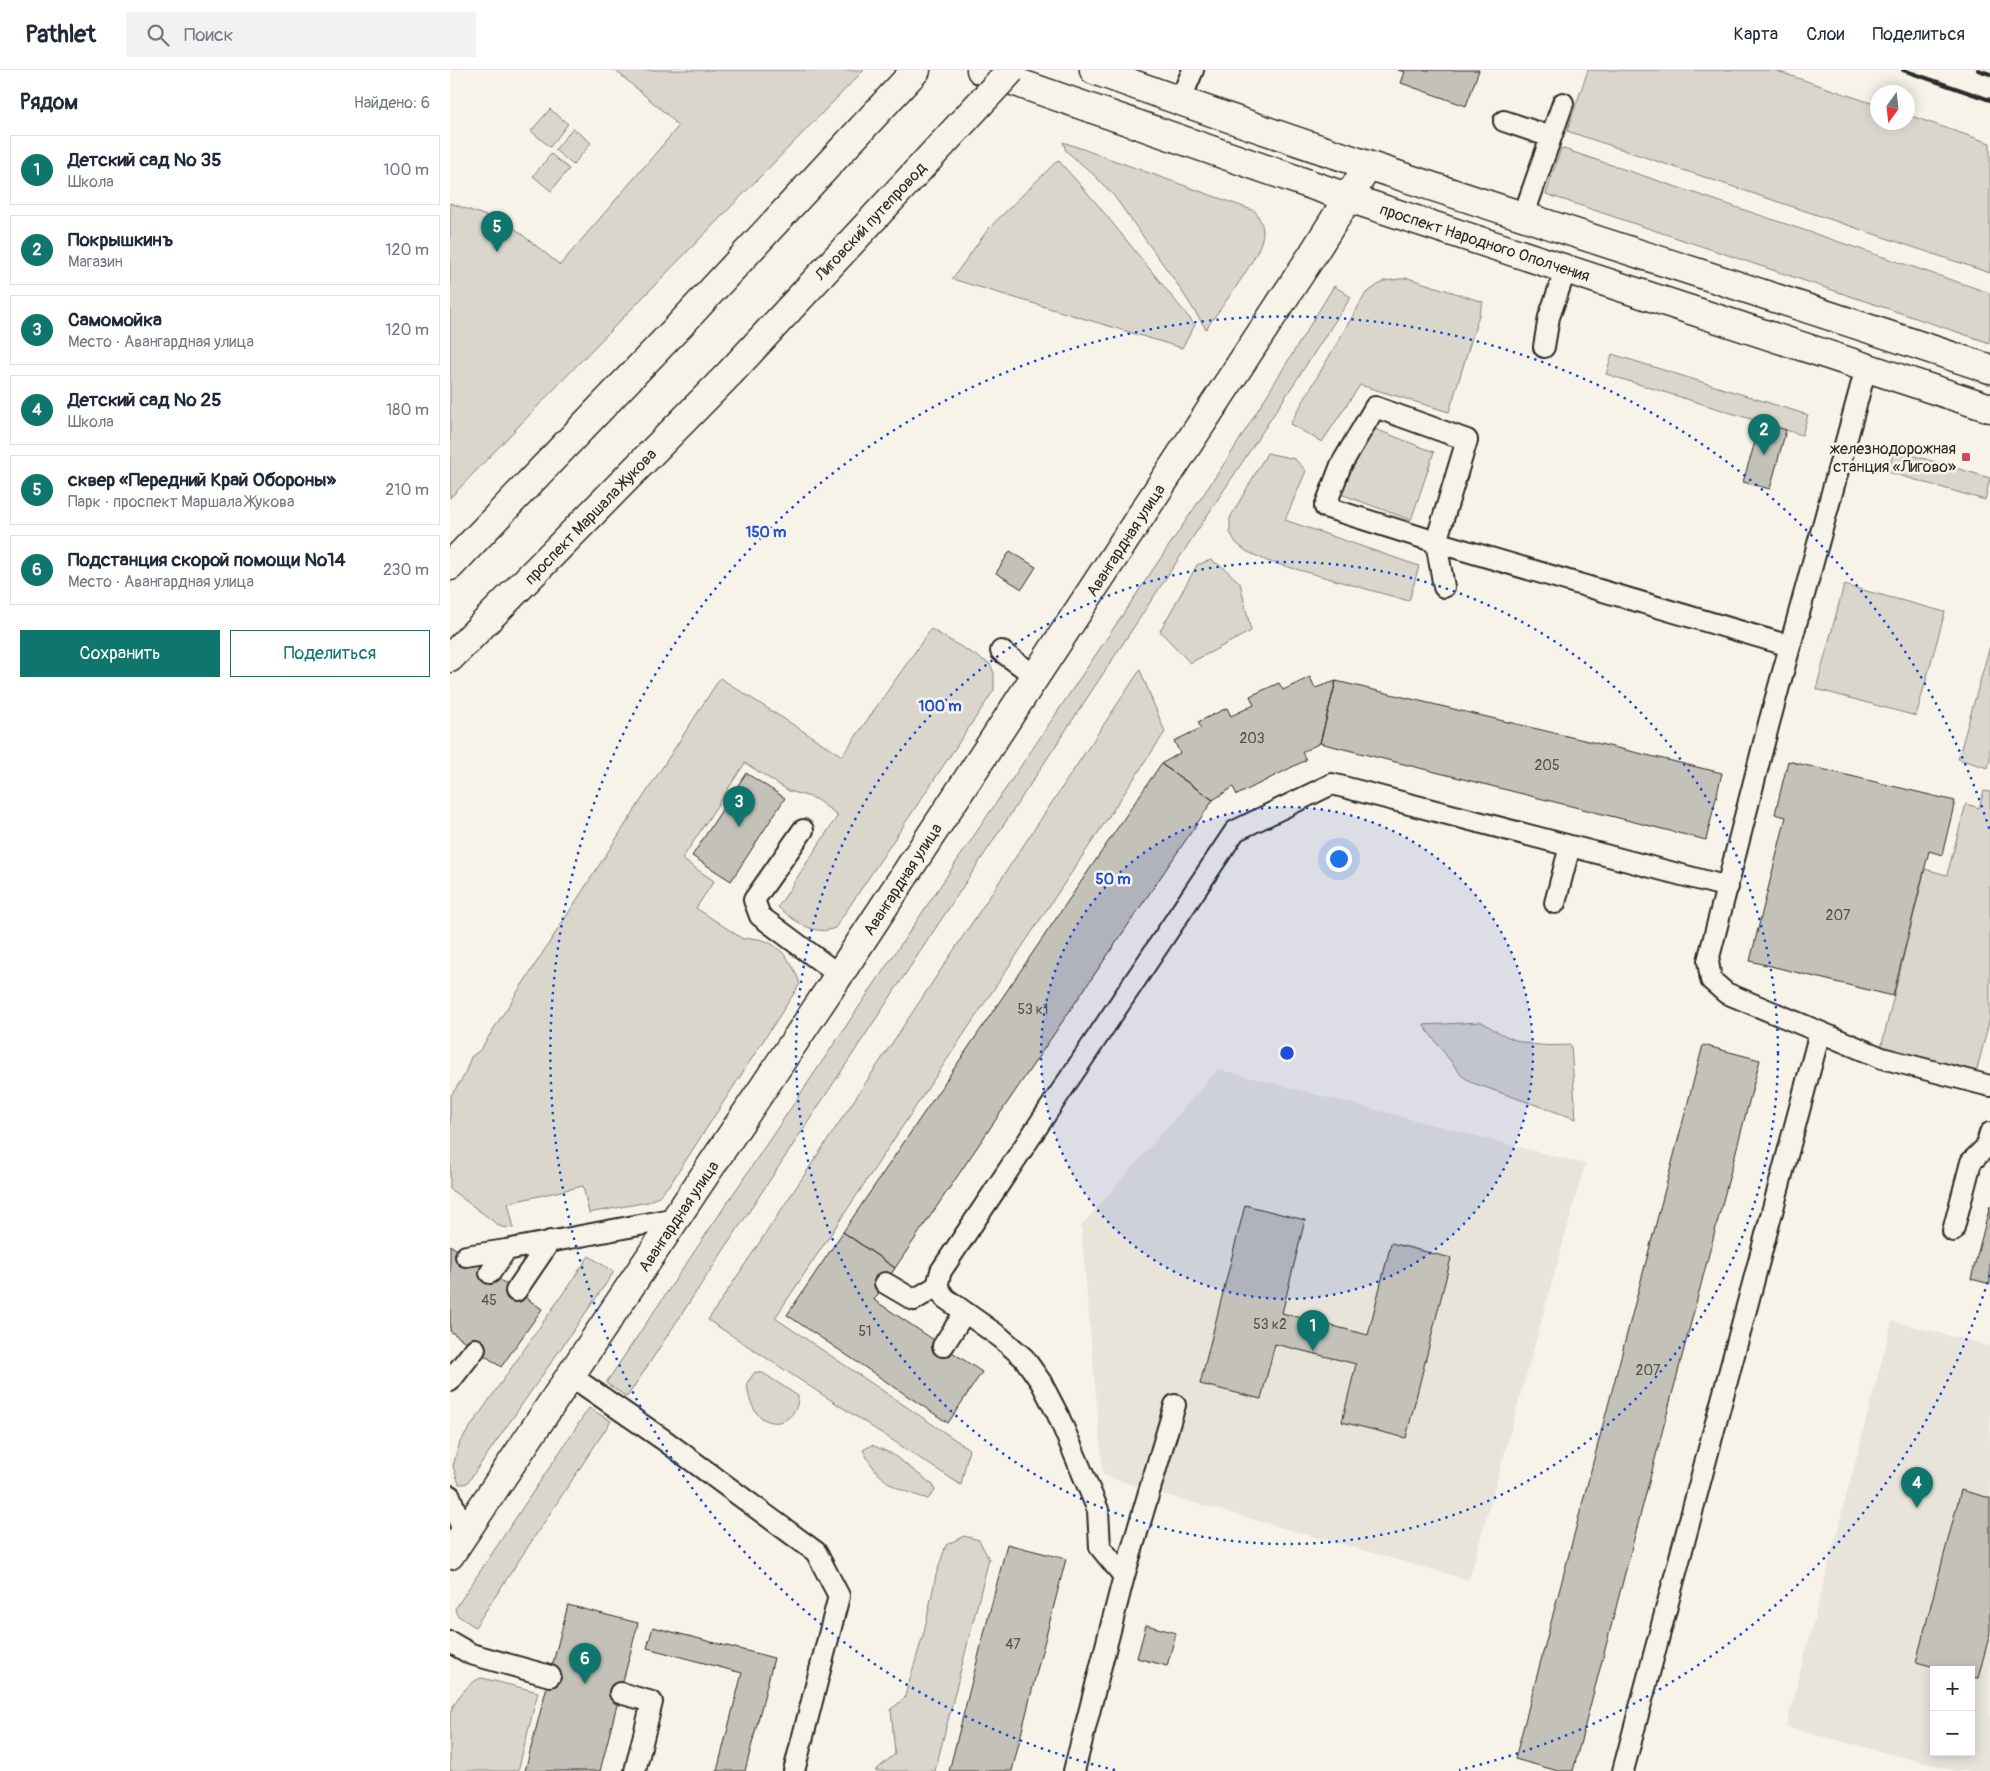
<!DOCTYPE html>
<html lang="ru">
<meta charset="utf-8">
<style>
body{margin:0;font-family:Pangolin,sans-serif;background:#f2f2f3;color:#1f2937}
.controls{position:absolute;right:15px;bottom:15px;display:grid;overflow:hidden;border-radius:0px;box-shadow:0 2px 12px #0003}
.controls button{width:45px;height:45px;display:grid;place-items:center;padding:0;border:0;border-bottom:1px solid #e0e1e3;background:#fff;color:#1f2937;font:25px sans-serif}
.compass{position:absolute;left:1420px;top:15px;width:45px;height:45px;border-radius:50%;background:#fff;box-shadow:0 2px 12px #0003;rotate:195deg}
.you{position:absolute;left:888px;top:788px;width:18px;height:18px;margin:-12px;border:4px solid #fff;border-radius:50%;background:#1a73e8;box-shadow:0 0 0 8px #1a73e833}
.badge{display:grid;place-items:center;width:32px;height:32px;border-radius:50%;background:#0f766e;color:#fff;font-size:16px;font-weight:700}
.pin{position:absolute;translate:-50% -41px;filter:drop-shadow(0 1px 2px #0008)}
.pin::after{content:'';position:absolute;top:26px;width:18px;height:15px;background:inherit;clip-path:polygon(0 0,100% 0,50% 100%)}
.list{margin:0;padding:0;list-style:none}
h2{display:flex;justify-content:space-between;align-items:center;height:65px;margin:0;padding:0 20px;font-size:21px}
h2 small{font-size:16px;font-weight:400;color:#747a83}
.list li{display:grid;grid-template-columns:32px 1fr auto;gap:15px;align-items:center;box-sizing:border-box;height:70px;margin:0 10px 10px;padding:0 10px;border:1px solid #e0e1e3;border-radius:0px}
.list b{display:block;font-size:19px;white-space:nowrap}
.list p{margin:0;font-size:16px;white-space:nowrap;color:#747a83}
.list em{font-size:16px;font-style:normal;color:#747a83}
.actions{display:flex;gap:10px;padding:15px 20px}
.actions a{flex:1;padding:11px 0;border:1px solid #0f766e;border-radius:0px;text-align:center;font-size:18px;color:#0f766e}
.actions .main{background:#0f766e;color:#fff}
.icon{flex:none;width:28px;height:28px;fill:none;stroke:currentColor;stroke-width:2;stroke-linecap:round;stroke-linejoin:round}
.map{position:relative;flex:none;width:1540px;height:1701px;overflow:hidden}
header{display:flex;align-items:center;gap:30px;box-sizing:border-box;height:70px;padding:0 25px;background:#fff;border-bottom:1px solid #e0e1e3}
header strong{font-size:24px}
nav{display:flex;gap:28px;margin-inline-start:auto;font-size:18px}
.search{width:350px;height:45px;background:#f2f2f3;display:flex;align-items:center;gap:12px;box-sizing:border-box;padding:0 18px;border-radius:0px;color:#747a83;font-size:19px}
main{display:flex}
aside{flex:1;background:#fff}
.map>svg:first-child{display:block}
.built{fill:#e8e4da;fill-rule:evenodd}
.green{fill:#dad6cc;stroke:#82807c}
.building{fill:#c4c1b9;stroke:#2b2b2b}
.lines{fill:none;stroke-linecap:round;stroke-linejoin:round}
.lane-casing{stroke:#2b2b2b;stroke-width:24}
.secondary-casing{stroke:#2b2b2b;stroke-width:31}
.primary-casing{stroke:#2b2b2b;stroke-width:31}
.lane{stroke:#f7f3e8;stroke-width:20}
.secondary{stroke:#f7f3e8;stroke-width:28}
.primary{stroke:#f7f3e8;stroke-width:28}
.rail{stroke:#2b2b2b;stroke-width:4}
.primary-bridge-casing{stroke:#2b2b2b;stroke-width:31;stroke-linecap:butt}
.primary-bridge{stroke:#f7f3e8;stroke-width:28}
.ring{fill:none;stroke:#1d4ed8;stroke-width:2.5;stroke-dasharray:2.5 5}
.poi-dot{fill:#d1495b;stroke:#f7f3e8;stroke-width:2}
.labels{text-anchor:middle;stroke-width:5;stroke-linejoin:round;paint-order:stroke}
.number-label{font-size:14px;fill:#51504e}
.street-label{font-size:16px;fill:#2b2b2b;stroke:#f7f3e8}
.poi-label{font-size:16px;fill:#2b2b2b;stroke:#f7f3e8;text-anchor:end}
.centre{fill:#1d4ed8;stroke:#f7f3e8;stroke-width:2.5}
.ring-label{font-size:15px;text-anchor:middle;font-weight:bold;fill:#1d4ed8;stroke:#f7f3e8;stroke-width:5;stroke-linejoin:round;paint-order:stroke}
</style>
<header>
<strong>Pathlet</strong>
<div class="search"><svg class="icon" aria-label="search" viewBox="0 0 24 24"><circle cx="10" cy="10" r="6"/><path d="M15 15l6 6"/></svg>Поиск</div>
<nav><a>Карта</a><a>Слои</a><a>Поделиться</a></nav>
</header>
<main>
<aside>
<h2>Рядом<small>Найдено: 6</small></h2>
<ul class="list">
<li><span class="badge">1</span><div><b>Детский сад № 35</b><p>Школа</p></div><em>100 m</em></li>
<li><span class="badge">2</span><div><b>Покрышкинъ</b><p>Магазин</p></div><em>120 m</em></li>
<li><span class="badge">3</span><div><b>Самомойка</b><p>Место · Авангардная улица</p></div><em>120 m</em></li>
<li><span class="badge">4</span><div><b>Детский сад № 25</b><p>Школа</p></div><em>180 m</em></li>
<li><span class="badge">5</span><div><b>сквер «Передний Край Обороны»</b><p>Парк · проспект Маршала Жукова</p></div><em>210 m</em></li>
<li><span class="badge">6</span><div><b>Подстанция скорой помощи №14</b><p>Место · Авангардная улица</p></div><em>230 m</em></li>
</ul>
<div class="actions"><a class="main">Сохранить</a><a>Поделиться</a></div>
</aside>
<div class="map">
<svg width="1540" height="1701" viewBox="0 0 1540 1701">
<rect width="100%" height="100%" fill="#f7f3e8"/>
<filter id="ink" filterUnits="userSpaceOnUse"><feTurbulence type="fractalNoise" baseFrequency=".02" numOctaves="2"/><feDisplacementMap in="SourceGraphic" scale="10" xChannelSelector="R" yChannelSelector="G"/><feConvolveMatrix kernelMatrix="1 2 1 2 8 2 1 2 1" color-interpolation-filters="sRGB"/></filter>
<g filter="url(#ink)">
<path class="built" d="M768,999L1135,1094L1019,1510L698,1420L653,1405L631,1156Z
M1442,1251L1540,1276V1701H1506L1336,1657ZM1484,1600H1521V1682H1484Z"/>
<path class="green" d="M165,0H414L130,292L0,428V133L59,154L110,195L228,57L221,48Z
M1138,0H1324L1427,35L1428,52H1458V45L1540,73V203L1117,61Z
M100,39L118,54L100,77L81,61Z
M123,58L141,73L123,95L105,80Z
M613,72L805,141C809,148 813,154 813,162C813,185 770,238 756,259L728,215L664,126L642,103L616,81Z
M1111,78L1540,223V273L1096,124Z
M101,84L119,99L101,121L83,106Z
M608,90L647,134L745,255L732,278L502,209L539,158Z
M958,208L1033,232L999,342L910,315L872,372L840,354L916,223L934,211Z
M884,216L901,227L177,1327L156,1313L782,382Z
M1162,284L1358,345L1352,365L1156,304Z
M915,355L984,382L961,450L885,422Z
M1444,380L1540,408L1535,430L1438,402Z
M817,383L845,389L856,401L835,450L969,496L959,531L817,491L796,481L786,473L780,462V448Z
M761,490L774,498L790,513L801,561L740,593L710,561L747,495Z
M1394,515L1495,542L1466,646L1366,619Z
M481,559L540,594L544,603V620L385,858C364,867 344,850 328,837L388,745L364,728L339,721L295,693L232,789L264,811L246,838L293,869C323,864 342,888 350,914L221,1113L208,1127L198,1132L139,1143L133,1116L58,1133L64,1158L51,1157L0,1119V1027L14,1006L21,987L30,980L270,608L392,686Z
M1540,576V691L1538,698L1508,689Z
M690,600L715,662L325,1248L519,1379L511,1415L258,1250Z
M1534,721L1540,722V948L1525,1007L1430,982L1475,799L1497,805L1516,734L1529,738Z
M1032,952C1065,974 1081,977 1121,975L1126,1049L1023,1013L1012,1006L973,955Z
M139,1186L164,1202L18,1412L15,1414H9L3,1396L10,1372Z
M305,1302L313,1303L348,1326C349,1345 330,1360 312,1348C301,1340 298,1325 297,1313Z
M139,1338L161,1351L25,1557L7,1545L5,1539Z
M422,1375L442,1384L483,1415L485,1421L478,1429C443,1418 430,1413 413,1380Z
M514,1466L529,1470L539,1489L485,1701H425L445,1684L441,1639L454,1629L474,1562L486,1505L496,1475Z
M32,1608L88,1622L68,1701H0C0,1683 0,1663 0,1645C2,1633 20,1610 32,1608Z"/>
<path class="building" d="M948,0H1029L1016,36L951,13L955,2Z
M1311,352L1336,360L1320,419L1293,412Z
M560,481L586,497L572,519L546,503Z
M860,607L865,618L886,611L870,673L852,682L856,690L787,725L783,717L763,730L711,694L730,683L724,671L751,658L748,652L777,638L781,646L804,635L800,626L829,613L833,620Z
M886,611L1272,703L1256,770L870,673Z
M1338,691L1505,731L1492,785L1479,781L1443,926L1300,891L1336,747L1325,744Z
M711,694L763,730L445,1198L393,1162Z
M296,703L335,728L281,811L242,786Z
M1253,975L1310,990L1123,1701H1108L1065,1689Z
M795,1135L855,1150L832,1243L918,1265L941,1173L1001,1188L956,1368L892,1352L906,1294L825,1274L811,1329L750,1314Z
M1540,1136V1214L1521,1209Z
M393,1162L445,1198L424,1230L532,1302L498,1353L337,1245Z
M0,1175L92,1239L51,1297L0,1261Z
M1511,1420L1540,1428V1563L1528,1608L1521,1607V1600H1496L1466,1592Z
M557,1474L616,1489L582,1620L562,1701H499Z
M118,1535L188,1553L150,1701H75Z
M696,1555L726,1563L717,1596L687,1588Z
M203,1557L324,1588L295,1701H267L292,1603L197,1578Z"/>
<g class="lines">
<defs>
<path id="lane" d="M730,31L743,0
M1054,51L1101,67
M1073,147L1113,33
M1094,277L1099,247L1116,199
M994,517L986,472L1017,370L925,337L891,395L875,437L986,472L1340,576
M551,581L585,606
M353,760L304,830L310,846L389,905
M1105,833L1120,776
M1370,962L1432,988L1540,1016
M1503,1161L1521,1092L1536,1077L1540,1063
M16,1186L56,1180L227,1148
M40,1203L56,1180
M435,1213L464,1230L487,1216
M66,1221L100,1171
M493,1276L515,1242
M121,1306L214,1370L366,1482L389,1526L344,1701
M0,1311L25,1279
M0,1426L14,1464
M674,1506L725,1335
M0,1572L21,1584L100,1606
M170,1623L202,1632L185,1701
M624,1701L674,1506L650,1477L648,1440L608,1345L591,1312L574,1288L550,1267L495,1228L487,1216L491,1201L785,761L882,714L1278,817
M1173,1701L1370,962L1276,923L1261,910L1258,891L1319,653L1416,298"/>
<path id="secondary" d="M531,0L899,128L1540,338
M644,0C940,108 1242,198 1540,299
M0,1485L389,905L861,187L918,96"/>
<path id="primary" d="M0,496L229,256L466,0
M0,588L280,303"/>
</defs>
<use href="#lane" class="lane-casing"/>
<use href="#secondary" class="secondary-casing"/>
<use href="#primary" class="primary-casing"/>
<use href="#lane" class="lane"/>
<use href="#secondary" class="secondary"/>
<use href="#primary" class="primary"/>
<path class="rail" d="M1453,0L1540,30
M1528,0L1540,4"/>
<defs>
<path id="primary-bridge" d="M280,303L561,0"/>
</defs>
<use href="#primary-bridge" class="primary-bridge-casing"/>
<use href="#primary-bridge" class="primary-bridge"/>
</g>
</g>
<circle cx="837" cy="983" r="246" fill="#1d4ed8" fill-opacity=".12"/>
<g class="ring">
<circle cx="837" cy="983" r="246"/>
<circle cx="837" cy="983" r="491"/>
<path d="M1540 1205A737 737 0 0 1 1009 1700M665 1700A737 737 0 1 1 1540 761"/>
</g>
<rect class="poi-dot" x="1511" y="382" width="10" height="10" rx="2.5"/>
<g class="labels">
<g class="number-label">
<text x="802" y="673">203</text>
<text x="1097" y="700">205</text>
<text x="1388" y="850">207</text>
<text x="583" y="944">53 к1</text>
<text x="39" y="1235">45</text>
<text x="820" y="1259">53 к2</text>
<text x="415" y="1266">51</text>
<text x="1198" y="1305">207</text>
<text x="563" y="1579">47</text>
</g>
<g class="street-label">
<text transform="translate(420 151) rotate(-47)" y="6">Лиговский путепровод</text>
<text transform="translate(1035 172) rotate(18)" y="6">проспект Народного Ополчения</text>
<text transform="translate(140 446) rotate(-46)" y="6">проспект Маршала Жукова</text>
<text transform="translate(675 470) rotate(-57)" y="6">Авангардная улица</text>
<text transform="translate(452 809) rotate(-57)" y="6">Авангардная улица</text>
<text transform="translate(228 1146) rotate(-56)" y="6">Авангардная улица</text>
</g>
<g class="poi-label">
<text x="1506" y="384">железнодорожная<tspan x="1506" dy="18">станция «Лигово»</tspan></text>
</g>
</g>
<circle cx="837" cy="983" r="8" class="centre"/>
<g class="ring-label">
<text x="316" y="467">150 m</text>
<text x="490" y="641">100 m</text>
<text x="663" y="814">50 m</text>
</g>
</svg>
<div class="controls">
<button>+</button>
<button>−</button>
</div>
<svg class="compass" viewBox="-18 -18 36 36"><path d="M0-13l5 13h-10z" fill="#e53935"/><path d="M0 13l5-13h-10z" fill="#747a83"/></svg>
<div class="you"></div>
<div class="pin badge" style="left:863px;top:1281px">1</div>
<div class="pin badge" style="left:1314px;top:385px">2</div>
<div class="pin badge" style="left:289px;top:757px">3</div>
<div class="pin badge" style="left:1467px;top:1438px">4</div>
<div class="pin badge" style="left:47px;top:182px">5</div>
<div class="pin badge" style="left:135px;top:1614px">6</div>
</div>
</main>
